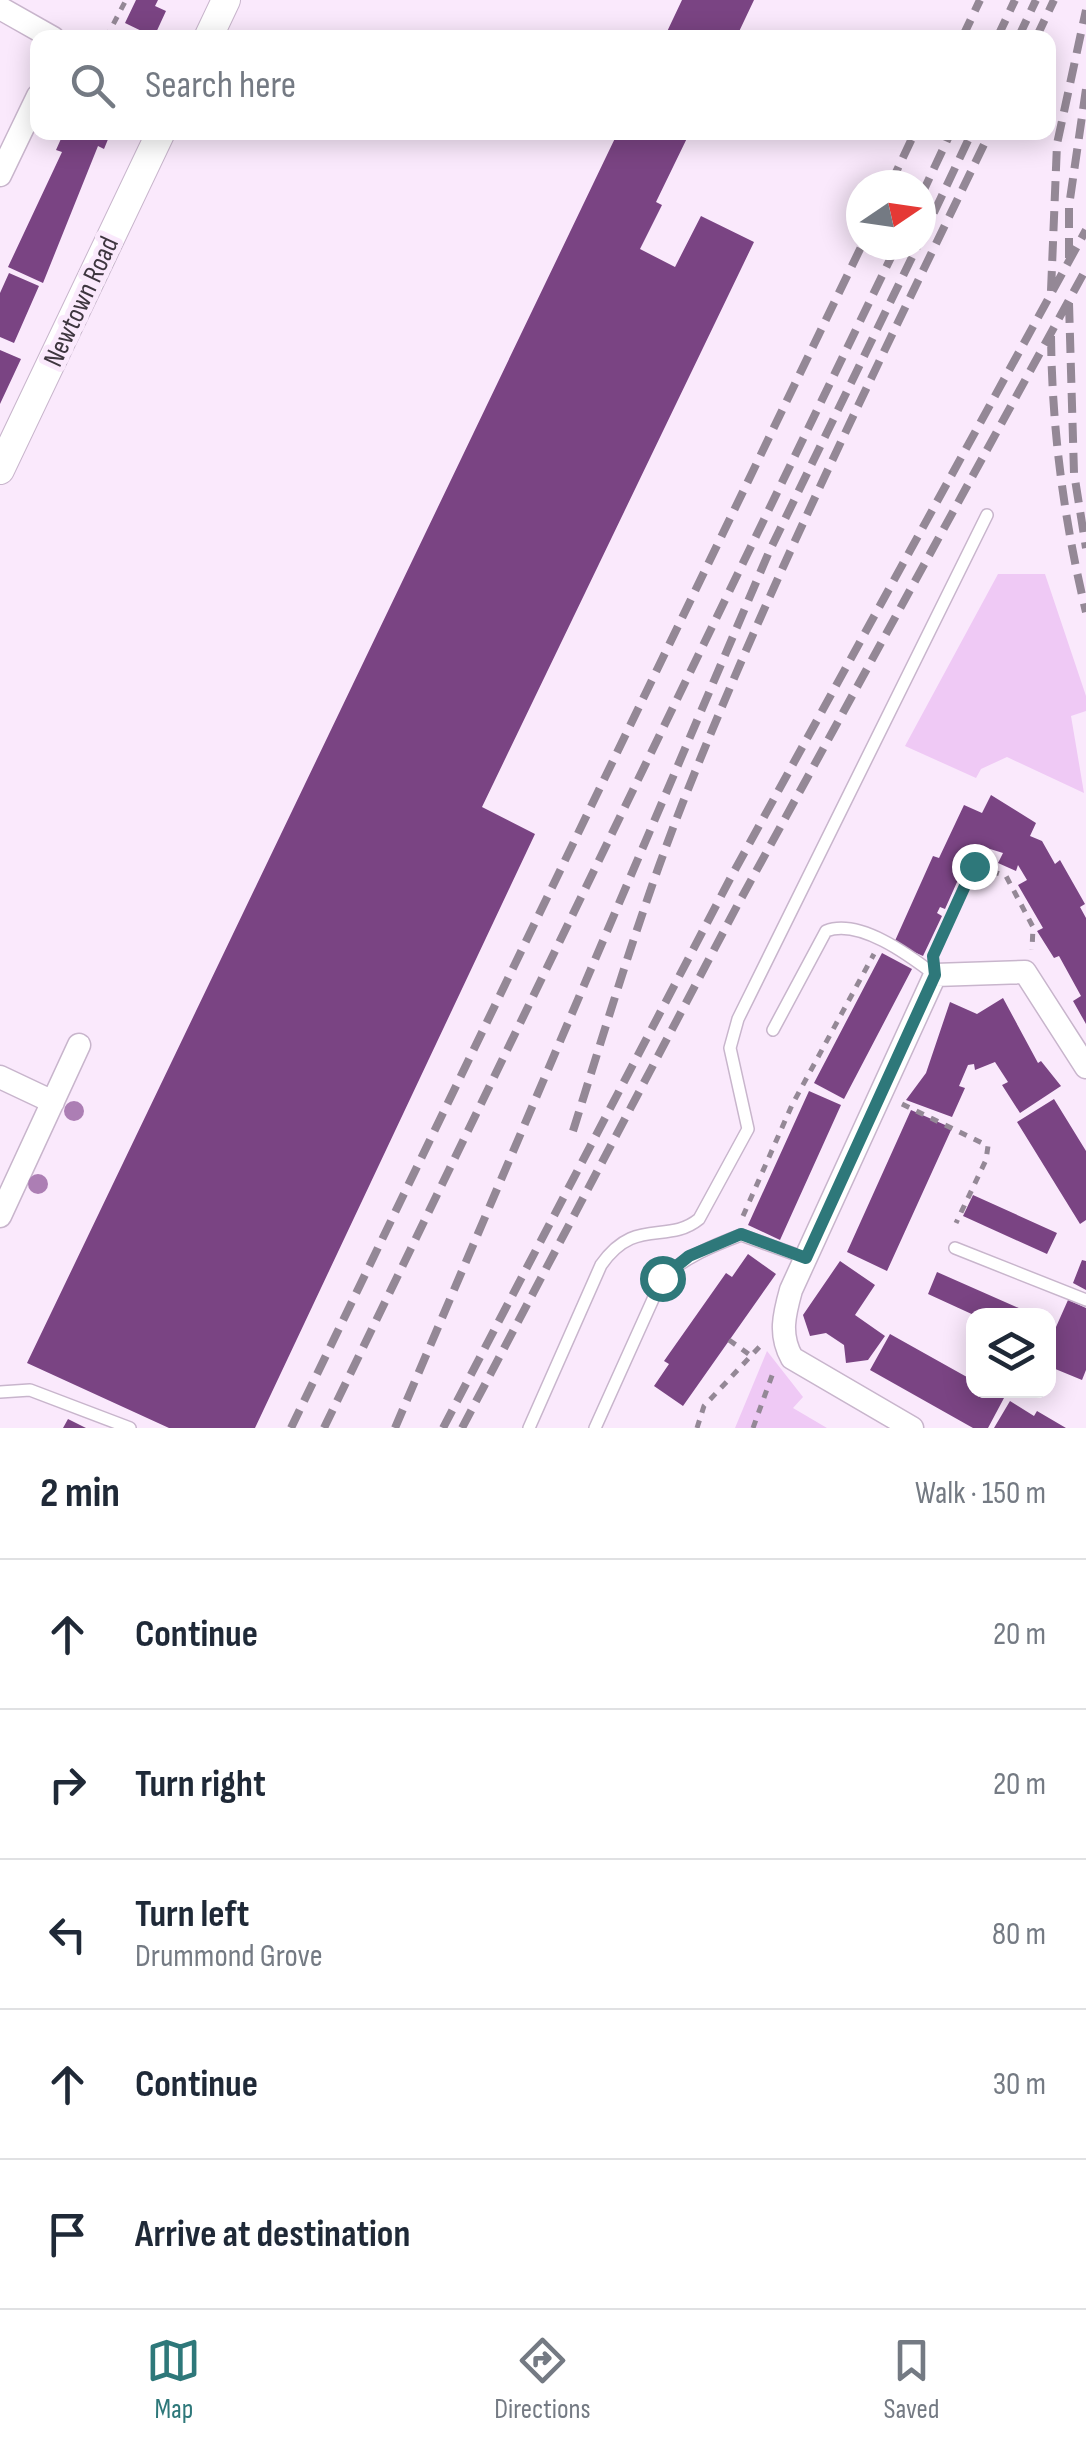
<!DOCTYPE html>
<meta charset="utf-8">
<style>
body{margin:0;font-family:"Sofia Sans Condensed",sans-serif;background:#f2f2f3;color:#1f2937}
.controls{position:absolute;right:30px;bottom:30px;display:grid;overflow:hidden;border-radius:20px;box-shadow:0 5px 25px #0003}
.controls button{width:90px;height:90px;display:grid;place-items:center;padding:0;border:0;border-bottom:2px solid #e0e1e3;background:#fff;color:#1f2937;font:50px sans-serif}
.compass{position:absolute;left:846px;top:170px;width:90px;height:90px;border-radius:50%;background:#fff;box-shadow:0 5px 25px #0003;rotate:77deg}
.stop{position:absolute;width:30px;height:30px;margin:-22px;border:8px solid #2e787a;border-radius:50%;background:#fff}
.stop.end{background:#2e787a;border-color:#fff;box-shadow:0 2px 10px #0008}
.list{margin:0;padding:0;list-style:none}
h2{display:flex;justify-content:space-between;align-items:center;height:130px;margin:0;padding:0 40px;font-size:42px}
h2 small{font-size:32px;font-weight:400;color:#747a83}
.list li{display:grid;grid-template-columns:65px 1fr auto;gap:30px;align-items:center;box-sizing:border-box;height:150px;padding:0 40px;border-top:2px solid #e0e1e3}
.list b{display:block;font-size:38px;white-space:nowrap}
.list p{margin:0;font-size:32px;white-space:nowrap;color:#747a83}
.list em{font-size:32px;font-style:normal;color:#747a83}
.icon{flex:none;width:55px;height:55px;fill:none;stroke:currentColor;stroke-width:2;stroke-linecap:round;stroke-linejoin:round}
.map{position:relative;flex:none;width:1086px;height:1428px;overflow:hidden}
.search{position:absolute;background:#fff;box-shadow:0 5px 25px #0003;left:30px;right:30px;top:30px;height:110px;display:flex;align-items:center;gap:25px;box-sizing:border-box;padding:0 35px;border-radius:20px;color:#747a83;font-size:38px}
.sheet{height:880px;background:#fff}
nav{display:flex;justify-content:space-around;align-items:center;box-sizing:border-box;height:140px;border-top:2px solid #e0e1e3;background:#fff;font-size:28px;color:#747a83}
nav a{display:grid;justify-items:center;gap:5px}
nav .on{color:#2e787a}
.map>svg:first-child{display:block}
.green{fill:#efc9f5}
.building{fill:#7a4483}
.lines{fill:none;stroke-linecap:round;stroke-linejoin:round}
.service-casing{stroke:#c8b5cc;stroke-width:14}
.minor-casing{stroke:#c8b5cc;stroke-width:25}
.tertiary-casing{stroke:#c8b5cc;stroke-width:30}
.path{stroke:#948896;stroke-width:5;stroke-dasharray:8 8;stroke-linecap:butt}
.service{stroke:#fff;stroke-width:11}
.minor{stroke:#fff;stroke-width:22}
.tertiary{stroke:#fff;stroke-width:28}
.rail{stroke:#948896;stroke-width:8;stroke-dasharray:20 10;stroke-linecap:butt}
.tree{fill:#ac7eb4}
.route{stroke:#2e787a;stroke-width:12}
.labels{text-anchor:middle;stroke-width:10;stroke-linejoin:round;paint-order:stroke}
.street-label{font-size:28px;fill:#3e363f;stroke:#fae9fc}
</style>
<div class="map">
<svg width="1086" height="1428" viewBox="0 0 1086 1428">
<rect width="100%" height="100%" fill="#fae9fc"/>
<path class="green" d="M998,574H1045L1086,696V711L1071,716L1084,793L1007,757L981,769L976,778L905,746Z
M767,1351L803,1397L793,1408L827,1428H735Z"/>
<path class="building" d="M136,0H158L155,6L166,11L154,37L125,23Z
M682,0H754L736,38H664Z
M64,132H111L104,149L98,146L43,283L8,267L62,152L56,150Z
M618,132H690L656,202L662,205L640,249L675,267L701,216L754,242L482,807L535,834L255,1428H169L27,1363Z
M9,273L39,286L14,343L0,337V293Z
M0,350L21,359L0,404Z
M991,795L1036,823L1030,836L1042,841L1055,864L1060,860L1085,904L1080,907L1086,918V1024L1073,1001L1081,996L1059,956L1054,958L1037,931L1043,928L1018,885L1027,880L1018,865L1016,871L998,863L1003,853L974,844L945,909L940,907L937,913L942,916L923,956L894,943L933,856L939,858L964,805L982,813Z
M882,953L912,969L844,1099L814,1083Z
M1003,998L1038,1063L1041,1061L1061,1086L1020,1113L1002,1085L1008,1082L995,1062L975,1070L974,1064L968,1065L959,1086L965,1088L952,1117L906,1100L926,1073L950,1002L977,1014Z
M809,1091L841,1105L780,1240L748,1225Z
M1054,1099L1086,1151V1220L1080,1224L1017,1122Z
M911,1110L952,1128L887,1271L847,1252Z
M973,1195L1057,1233L1047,1254L963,1216Z
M748,1254L776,1274L683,1406L654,1386L669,1364L664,1361L726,1273L732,1277Z
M1082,1260L1086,1261V1290L1073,1283Z
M840,1261L875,1285L855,1315L885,1336L868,1360L846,1363L844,1345L826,1333L810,1336L803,1315Z
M937,1272L1021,1309L1018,1316H976L928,1294Z
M1068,1300L1086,1308V1370L1082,1380L1048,1366V1345Z
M890,1334L974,1381V1390H990L1004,1398L988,1428H973L870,1370Z
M1010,1401L1034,1416L1037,1411L1066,1428H994Z
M68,1419L86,1428H63Z"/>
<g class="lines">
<defs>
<path id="service" d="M773,1030L826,931C859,918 909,955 935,975
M955,1248L1086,1300
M0,1392L30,1390L130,1428
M529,1428L601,1265C635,1216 667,1245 699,1219L748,1129L730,1048L738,1019L987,515
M595,1428L663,1277C686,1257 712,1246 741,1235L805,1258"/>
<path id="minor" d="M0,8L53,38
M0,175L38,96
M0,1077L53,1102
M0,1216L79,1045
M912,1428L792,1358C779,1335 784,1315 791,1290L935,975L1025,972L1086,1067"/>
<path id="tertiary" d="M208,38L226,0
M0,470L161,132"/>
</defs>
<use href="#service" class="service-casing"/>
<use href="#minor" class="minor-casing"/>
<use href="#tertiary" class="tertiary-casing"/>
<path class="path" d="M106,38L126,0
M935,952L975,866L1006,876L1033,927L1032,950
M902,1104L988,1146L986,1160L956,1223
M743,1216L792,1105L874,954
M729,1340L750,1355
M697,1428L704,1406L763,1343
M753,1428L774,1370"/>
<use href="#service" class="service"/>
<use href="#minor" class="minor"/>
<use href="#tertiary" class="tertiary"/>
<path class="rail" d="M962,38L980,0
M997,38L1015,0
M1018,38L1036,0
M1036,38L1054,0
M890,185L915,132
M921,196L951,132
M921,240L972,132
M1069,258V206L1086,89
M1051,291L1057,144L1086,10
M1069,303L1074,473L1086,548
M1051,336C1052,430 1064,521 1086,612
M573,1131C611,1010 647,889 695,772C783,554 888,344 990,132
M291,1428L862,245
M324,1428L897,245
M395,1428L769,552L918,245
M443,1428L731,877L1086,230
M462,1428L737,906L1086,269"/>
</g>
<g class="tree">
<circle cx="74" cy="1111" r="10"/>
<circle cx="38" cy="1184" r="10"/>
</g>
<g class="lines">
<path class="route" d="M662,1278L689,1256L741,1234L806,1258L935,975L933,956L974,866"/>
</g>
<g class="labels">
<g class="street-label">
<text transform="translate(80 301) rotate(-65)" y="10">Newtown Road</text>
</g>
</g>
</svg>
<div class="controls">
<button><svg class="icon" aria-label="layers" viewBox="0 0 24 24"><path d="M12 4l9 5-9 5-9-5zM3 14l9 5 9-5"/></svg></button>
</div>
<svg class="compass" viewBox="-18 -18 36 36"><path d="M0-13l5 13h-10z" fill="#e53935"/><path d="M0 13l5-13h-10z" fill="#747a83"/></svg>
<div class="stop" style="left:662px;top:1278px"></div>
<div class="stop end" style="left:974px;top:866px"></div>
<div class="search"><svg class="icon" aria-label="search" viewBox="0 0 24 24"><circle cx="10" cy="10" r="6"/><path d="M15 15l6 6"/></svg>Search here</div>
</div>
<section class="sheet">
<h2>2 min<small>Walk · 150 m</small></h2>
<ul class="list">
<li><svg class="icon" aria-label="ahead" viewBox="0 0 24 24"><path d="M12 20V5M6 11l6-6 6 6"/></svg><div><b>Continue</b></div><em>20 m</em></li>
<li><svg class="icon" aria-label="right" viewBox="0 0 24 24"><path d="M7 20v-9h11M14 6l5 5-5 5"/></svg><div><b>Turn right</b></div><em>20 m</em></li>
<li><svg class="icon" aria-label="left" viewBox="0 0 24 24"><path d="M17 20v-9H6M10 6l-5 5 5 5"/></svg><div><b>Turn left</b><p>Drummond Grove</p></div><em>80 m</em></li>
<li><svg class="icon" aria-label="ahead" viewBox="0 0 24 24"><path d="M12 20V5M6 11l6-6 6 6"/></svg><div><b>Continue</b></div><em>30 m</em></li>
<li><svg class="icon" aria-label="arrive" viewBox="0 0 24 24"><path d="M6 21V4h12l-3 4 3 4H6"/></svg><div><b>Arrive at destination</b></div></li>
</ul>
</section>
<nav>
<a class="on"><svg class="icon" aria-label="map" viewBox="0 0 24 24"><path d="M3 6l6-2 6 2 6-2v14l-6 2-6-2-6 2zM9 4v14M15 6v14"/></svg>Map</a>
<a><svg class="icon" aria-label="directions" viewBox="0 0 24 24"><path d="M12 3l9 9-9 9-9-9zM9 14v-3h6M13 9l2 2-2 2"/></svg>Directions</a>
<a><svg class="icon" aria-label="saved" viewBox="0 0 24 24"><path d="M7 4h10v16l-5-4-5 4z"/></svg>Saved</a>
</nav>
